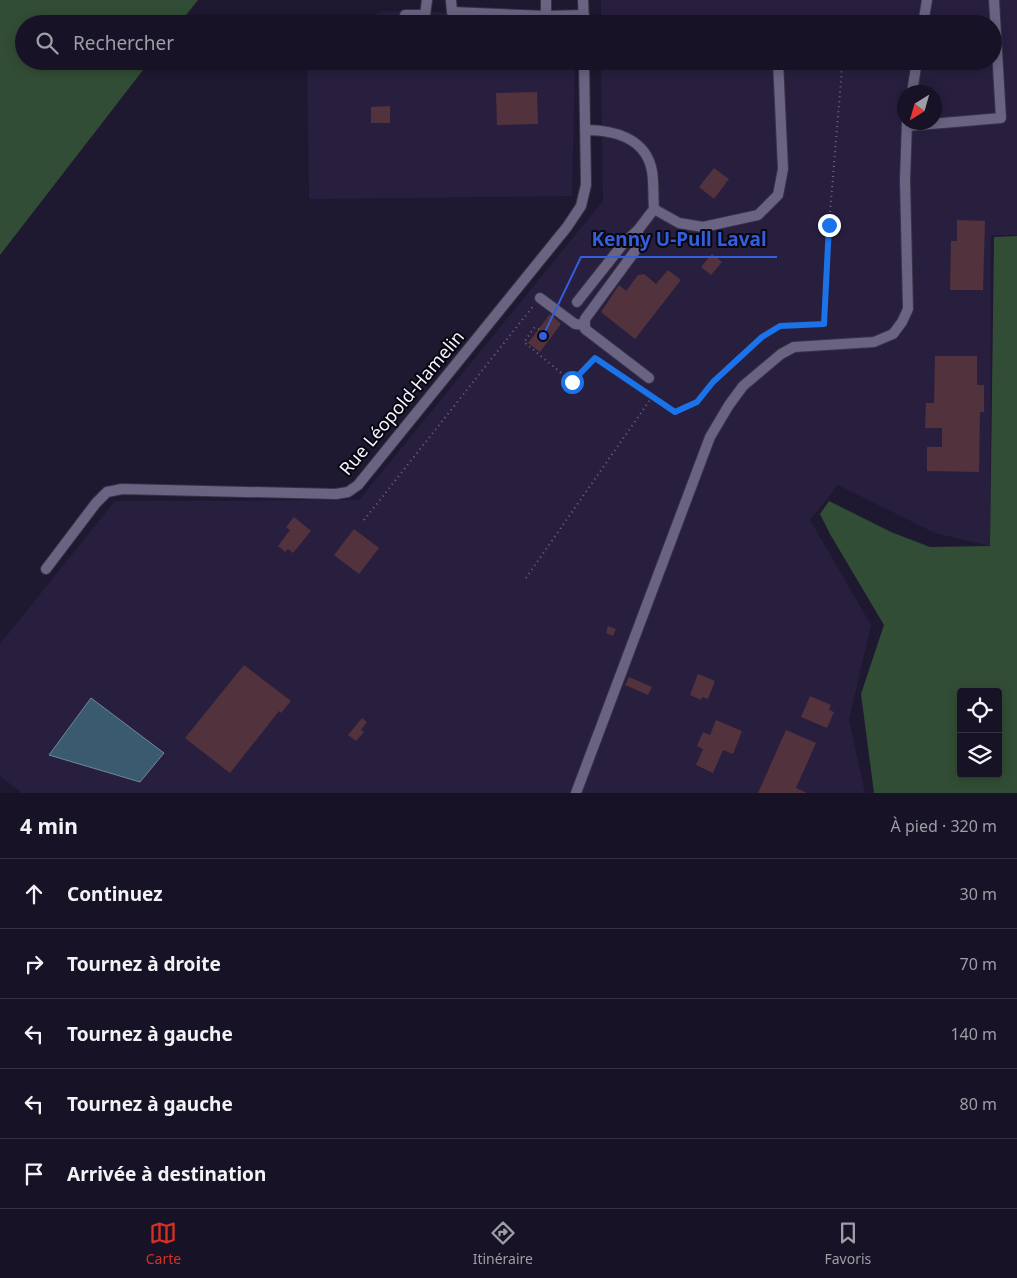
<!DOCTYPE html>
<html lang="fr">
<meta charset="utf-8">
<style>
body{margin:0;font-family:"Noto Sans",sans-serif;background:#242032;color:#f1f3f6}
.controls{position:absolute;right:15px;bottom:15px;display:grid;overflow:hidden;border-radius:5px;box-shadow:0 2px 12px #0003}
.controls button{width:45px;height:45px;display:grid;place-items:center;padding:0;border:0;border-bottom:1px solid #363242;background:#171225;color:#f1f3f6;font:25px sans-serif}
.compass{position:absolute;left:897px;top:85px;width:45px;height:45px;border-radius:50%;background:#171225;box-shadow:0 2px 12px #0003;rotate:217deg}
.stop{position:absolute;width:15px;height:15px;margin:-11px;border:4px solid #1a73e8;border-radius:50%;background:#fff}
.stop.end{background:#1a73e8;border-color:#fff;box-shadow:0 1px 5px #0008}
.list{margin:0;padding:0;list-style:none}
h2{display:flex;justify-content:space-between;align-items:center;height:65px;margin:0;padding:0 20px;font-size:21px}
h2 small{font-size:16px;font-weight:400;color:#9e9ea7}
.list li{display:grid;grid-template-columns:32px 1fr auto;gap:15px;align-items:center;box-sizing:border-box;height:70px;padding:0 20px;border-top:1px solid #363242}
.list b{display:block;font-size:19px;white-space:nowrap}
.list em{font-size:16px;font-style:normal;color:#9e9ea7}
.icon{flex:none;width:28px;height:28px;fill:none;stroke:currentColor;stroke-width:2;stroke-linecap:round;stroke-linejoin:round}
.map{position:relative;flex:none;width:1017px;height:793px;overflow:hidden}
.search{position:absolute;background:#171225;box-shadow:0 2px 12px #0003;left:15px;right:15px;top:15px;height:55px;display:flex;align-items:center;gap:12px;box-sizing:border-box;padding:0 18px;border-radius:28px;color:#9e9ea7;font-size:19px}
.sheet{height:415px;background:#171225}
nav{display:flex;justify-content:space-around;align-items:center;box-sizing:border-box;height:70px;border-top:1px solid #363242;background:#171225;font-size:14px;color:#9e9ea7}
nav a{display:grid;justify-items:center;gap:2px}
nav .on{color:#d93025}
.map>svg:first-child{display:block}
.built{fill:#281f3f;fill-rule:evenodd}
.forest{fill:#324d35;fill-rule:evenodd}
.water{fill:#395a6f;stroke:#71889a}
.building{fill:#52323c}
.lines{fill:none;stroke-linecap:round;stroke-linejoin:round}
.minor-casing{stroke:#383346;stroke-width:12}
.path{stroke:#6d687c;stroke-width:2;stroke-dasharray:1 4;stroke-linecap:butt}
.minor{stroke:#6b6382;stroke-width:10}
.route{stroke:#1a73e8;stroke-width:6}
.labels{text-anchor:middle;stroke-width:4;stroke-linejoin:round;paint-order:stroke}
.street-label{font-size:18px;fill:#f5f3fd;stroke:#080610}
.leader{fill:none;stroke:#335edc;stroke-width:2}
.callout-dot{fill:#335edc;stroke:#080610;stroke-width:2}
.callout-label{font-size:19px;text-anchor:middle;font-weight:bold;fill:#335edc;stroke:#080610;stroke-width:4;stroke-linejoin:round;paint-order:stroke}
</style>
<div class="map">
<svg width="1017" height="793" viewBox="0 0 1017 793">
<rect width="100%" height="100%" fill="#1f1831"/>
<path class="built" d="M601,0H1017V235H991L990,546L935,533L838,485L810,520L871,625L849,720L865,793H22L0,776V644L115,501L359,500L603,201L601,61H993V24H601ZM904,92H934V122H904Z
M383,11L575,15V24H356Z
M307,61H575L572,196L309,199Z"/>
<path class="forest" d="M0,0H198L179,24H24V61H150L0,255Z
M1017,236V793H874L861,694L884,625L830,534L820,514L829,501L891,532L930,547L990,546L994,237ZM961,692H998V774H961Z"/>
<path class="water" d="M91,698L164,753L140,782L49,755Z"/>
<path class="building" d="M537,92L538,124L497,125L496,93Z
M390,106V123H371V107Z
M714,168L729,179L714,199L699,187Z
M957,220L985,221L983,290H950L951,241H957Z
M712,254L722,262L711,275L701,267Z
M668,270L681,280L635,339L601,312L619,285L626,291L638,275L644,274L656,284Z
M550,314L561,324L540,352L528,343Z
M935,356H977V385H984V412H980L979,472L927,471V447H942V428H925L926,403H934Z
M294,517L311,531L293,553L288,549L285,552L278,546L290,530L286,527Z
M354,529L379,548L359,574L334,555Z
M608,626L616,629L613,636L606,633Z
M244,665L291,701L281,713L279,711L230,773L185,738Z
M698,674L715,681L708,699L702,697L701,700L690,695Z
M629,677L652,687L648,695L625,685Z
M810,696L831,705L829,710L834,712L827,728L801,717Z
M362,718L367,722L361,730L364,732L356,741L348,735Z
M716,720L742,731L733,754L723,750L713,773L696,765L703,749L697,746L703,732L710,735Z
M786,730L816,743L796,788L807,793H758Z"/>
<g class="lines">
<defs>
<path id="minor" d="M451,0L452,12L546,16
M546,0V16L584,15
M583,0L584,24
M405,15H425L427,0
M923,24L927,0
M912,92L917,61
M907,126L1001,118L994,0
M585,130C614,130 646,138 652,171C654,183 653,197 654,209
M638,230V247L585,319V329L649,378
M540,298L575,324L584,325
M577,302L623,244L638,230L654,209L679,223L703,227L758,215L778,195L783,169L778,61
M46,569L96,503L107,492L122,489L336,494L348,492L358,485L567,227L581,206L586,185L584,61
M576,793L710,437L729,405L743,386L781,354L794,347L874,342L893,334L902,322L908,309L905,180L907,122"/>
</defs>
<use href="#minor" class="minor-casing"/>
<path class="path" d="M539,329L535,327L524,342L572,382L595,357L675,412L697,401L713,382L762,337L780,326L824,324L829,225L842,68
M364,520L534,305
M526,578L652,397"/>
<use href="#minor" class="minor"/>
</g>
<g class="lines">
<path class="route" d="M572,382L595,358L675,412L697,402L713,382L762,337L780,326L824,324L829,225"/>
</g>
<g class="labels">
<g class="street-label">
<text transform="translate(402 403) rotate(-50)" y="6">Rue Léopold-Hamelin</text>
</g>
</g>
<path class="leader" d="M543 336L581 257H777"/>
<circle class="callout-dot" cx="543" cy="336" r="5"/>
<g class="callout-label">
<text x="679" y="246">Kenny U-Pull Laval</text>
</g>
</svg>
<div class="controls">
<button><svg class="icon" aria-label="locate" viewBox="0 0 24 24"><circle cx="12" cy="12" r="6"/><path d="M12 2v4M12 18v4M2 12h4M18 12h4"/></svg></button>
<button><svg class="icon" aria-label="layers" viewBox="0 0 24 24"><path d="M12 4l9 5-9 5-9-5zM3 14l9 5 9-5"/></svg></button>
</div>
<svg class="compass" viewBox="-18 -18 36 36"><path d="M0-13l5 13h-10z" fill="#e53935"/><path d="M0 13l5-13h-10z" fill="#9e9ea7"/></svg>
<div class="stop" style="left:572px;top:382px"></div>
<div class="stop end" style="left:829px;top:225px"></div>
<div class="search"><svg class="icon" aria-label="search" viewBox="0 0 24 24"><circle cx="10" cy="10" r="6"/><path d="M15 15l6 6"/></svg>Rechercher</div>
</div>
<section class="sheet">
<h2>4 min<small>À pied · 320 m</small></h2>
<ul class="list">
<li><svg class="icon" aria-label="ahead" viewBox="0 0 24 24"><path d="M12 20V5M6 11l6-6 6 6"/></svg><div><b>Continuez</b></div><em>30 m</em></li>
<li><svg class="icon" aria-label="right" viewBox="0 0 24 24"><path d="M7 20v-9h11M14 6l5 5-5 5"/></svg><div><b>Tournez à droite</b></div><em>70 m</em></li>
<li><svg class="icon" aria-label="left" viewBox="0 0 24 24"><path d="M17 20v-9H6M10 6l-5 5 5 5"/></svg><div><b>Tournez à gauche</b></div><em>140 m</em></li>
<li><svg class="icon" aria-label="left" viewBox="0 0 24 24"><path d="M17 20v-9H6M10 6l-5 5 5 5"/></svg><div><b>Tournez à gauche</b></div><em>80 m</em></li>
<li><svg class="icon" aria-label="arrive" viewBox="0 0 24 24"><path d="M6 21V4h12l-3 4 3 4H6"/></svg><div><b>Arrivée à destination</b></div></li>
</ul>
</section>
<nav>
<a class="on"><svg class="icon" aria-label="map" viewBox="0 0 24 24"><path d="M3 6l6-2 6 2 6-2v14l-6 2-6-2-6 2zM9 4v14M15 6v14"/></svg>Carte</a>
<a><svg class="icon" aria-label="directions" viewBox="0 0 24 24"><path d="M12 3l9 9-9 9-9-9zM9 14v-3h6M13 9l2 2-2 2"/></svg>Itinéraire</a>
<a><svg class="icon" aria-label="saved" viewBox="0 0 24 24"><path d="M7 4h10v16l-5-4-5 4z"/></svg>Favoris</a>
</nav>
